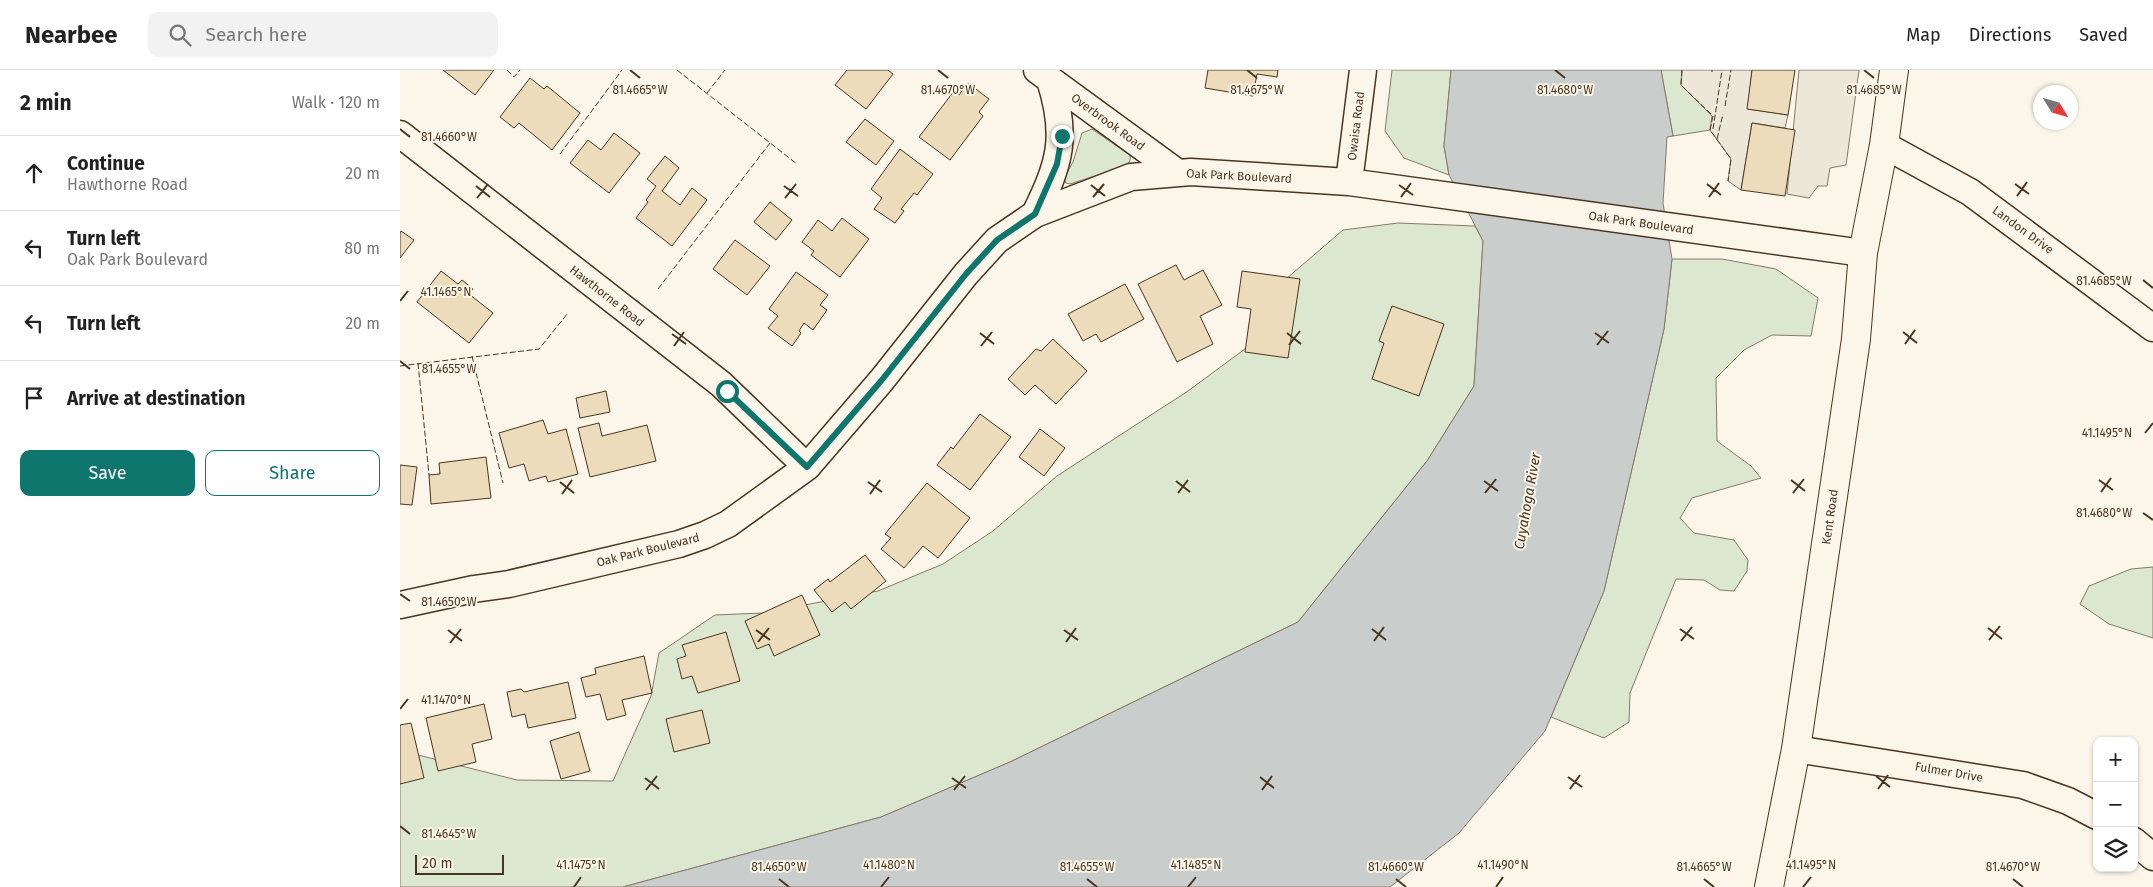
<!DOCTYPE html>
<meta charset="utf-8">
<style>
body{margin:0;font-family:"Fira Sans",sans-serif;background:#f2f2f2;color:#222}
.controls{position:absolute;right:15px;bottom:15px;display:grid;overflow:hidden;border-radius:10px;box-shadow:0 1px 4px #0004}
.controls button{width:45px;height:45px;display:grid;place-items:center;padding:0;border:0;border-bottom:1px solid #e0e0e0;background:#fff;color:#222;font:25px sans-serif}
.compass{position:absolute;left:1633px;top:15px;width:45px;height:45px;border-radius:50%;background:#fff;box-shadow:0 1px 4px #0004;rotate:127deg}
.scale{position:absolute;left:15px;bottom:12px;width:89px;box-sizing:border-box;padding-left:5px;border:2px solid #4a3520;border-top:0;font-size:14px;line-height:18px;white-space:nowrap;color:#4a3520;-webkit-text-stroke:4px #fbf6e9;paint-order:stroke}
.stop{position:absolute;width:15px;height:15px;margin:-11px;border:4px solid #0f766e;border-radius:50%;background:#fff}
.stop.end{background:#0f766e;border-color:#fff;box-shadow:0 1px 5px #0008}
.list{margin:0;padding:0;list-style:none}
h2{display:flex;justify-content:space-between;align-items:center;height:65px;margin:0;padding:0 20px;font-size:21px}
h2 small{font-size:16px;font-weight:400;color:#767676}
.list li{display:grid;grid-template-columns:32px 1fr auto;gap:15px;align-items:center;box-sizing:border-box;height:75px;padding:0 20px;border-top:1px solid #e0e0e0}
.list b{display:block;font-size:19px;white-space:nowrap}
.list p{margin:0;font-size:16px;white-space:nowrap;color:#767676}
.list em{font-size:16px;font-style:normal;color:#767676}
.actions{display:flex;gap:10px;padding:15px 20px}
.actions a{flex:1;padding:11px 0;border:1px solid #0f766e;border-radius:10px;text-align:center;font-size:18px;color:#0f766e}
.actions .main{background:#0f766e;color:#fff}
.icon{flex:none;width:28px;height:28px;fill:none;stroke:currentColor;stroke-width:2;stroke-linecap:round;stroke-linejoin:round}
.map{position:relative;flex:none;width:1753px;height:817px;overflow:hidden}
header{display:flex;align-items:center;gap:30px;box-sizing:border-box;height:70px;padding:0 25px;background:#fff;border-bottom:1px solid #e0e0e0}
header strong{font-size:24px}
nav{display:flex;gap:28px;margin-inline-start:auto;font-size:18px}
.search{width:350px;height:45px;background:#f2f2f2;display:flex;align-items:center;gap:12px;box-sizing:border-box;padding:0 18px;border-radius:10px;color:#767676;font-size:19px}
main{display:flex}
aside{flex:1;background:#fff}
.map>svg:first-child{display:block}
.green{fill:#dce7d0;stroke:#887966}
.parking{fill:#ede7d9;stroke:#887966}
.water{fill:#c9cecd;stroke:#887966}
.building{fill:#ecdcbc;stroke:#4a3520}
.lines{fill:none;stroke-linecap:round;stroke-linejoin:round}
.minor-casing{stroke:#4a3520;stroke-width:29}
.primary-casing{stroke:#4a3520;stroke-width:30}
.minor{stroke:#fbf6e9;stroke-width:26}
.primary{stroke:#fbf6e9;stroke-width:28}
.fence{stroke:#4a3520;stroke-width:1;stroke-dasharray:6 2.5;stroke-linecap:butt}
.route{stroke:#0f766e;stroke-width:6}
.ticks{fill:none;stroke:#4a3520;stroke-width:2}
.labels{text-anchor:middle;stroke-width:4;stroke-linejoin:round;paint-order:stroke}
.street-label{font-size:12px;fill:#4a3520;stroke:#fbf6e9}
.water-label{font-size:14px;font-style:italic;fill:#4a3520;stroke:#fbf6e9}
.ticks-label{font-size:12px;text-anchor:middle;fill:#4a3520;stroke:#fbf6e9;stroke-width:4;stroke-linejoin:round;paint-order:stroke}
</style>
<header>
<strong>Nearbee</strong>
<div class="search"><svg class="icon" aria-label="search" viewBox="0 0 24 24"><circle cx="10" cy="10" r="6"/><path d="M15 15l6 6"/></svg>Search here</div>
<nav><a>Map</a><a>Directions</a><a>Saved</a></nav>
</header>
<main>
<aside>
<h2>2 min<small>Walk · 120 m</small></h2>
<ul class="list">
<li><svg class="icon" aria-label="ahead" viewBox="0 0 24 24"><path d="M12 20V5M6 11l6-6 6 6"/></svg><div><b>Continue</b><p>Hawthorne Road</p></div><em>20 m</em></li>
<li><svg class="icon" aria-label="left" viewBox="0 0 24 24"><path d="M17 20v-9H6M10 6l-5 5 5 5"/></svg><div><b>Turn left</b><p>Oak Park Boulevard</p></div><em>80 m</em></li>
<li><svg class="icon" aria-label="left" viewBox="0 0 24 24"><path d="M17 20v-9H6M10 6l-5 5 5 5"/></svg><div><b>Turn left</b></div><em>20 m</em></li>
<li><svg class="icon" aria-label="arrive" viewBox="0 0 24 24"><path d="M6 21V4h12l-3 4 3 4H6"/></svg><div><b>Arrive at destination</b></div></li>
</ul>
<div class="actions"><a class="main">Save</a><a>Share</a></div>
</aside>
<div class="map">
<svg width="1753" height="817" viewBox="0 0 1753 817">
<rect width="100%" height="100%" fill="#fbf6e9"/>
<path class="green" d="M992,0H1051L1044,76L1049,105L1004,88L985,61Z
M1261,0H1282L1281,15L1313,46L1310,60L1273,66Z
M692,59L730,85C731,91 729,94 723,97L670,114L666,113L664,108L673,92L682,63Z
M998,153L1075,156L1083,171L1074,316L1027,391L898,552L610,692L481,747L223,817H0V692L18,685L117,710L213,711L251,626L259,583L315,545L363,543L478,521L543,494L593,461L657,406L788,321L853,273L879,215L943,160Z
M1272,189H1322L1376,199L1418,228L1411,266L1372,265L1344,280L1316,308L1317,371L1351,396L1361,408L1292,428L1280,448L1294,463L1334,470L1348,490L1347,501L1334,521L1320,520L1304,510L1276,509L1230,623L1229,652L1204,668L1151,647L1204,521L1264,259Z
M1753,497V568L1709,554L1680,534L1689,516L1731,499Z"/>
<path class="parking" d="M1282,0H1352L1348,39L1388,45L1385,58L1352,53L1341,120L1328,111L1331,89L1310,60L1312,46L1281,15Z
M1399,0H1459L1446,95L1430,98L1427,116H1418L1409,128L1387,124Z"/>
<path class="water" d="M1051,0H1261L1273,66L1267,67L1263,133L1272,189L1264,259L1204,521L1145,661L1059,763L990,817H223L481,747L610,692L898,552L1027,391L1074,316L1083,171L1049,105L1044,76Z"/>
<path class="building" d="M43,0H94L75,25Z
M447,0H488L493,4L466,39L435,15Z
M808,0H878L877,7L857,4L853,26L805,18Z
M1352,0H1395L1388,45L1347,39Z
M130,8L144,19L147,16L180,43L152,80L119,53L114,58L100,47Z
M568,13L589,29L579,42L583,46L550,90L519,67L554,21L559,25Z
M465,49L494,71L476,95L446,72Z
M1352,53L1395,60L1385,126L1341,120Z
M214,63L240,83L209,123L170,93L188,70L201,80Z
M500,79L533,104L517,125L514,123L501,139L504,141L495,153L474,139L482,128L471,119Z
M265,86L279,98L262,121L280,135L292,118L307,130L272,176L236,148L248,132L246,130L256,116L247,109Z
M370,132L392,150L376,170L354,152Z
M442,148L469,169L440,207L411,185L414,181L402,172L418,150L432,161Z
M1,161L14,170L0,188V163Z
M335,170L370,196L347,225L313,199Z
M776,195L784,210L803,200L822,235L800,246L813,274L777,292L738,214Z
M41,201L58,214L62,210L73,219L69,224L93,243L69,273L17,232Z
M842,201L900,209L888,288L845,282L851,239L837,237Z
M396,202L428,225L420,235L427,240L413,260L404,253L399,261L401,263L392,276L368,258L378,246L369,239Z
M725,214L744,249L701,272L696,264L683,271L668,244Z
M992,236L1044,254L1019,326L972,309L984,273L979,271Z
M653,269L687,301L656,334L635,315L625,325L608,309L636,279L641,281Z
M206,321L210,342L180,348L176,328Z
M580,344L611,367L570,420L537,395L551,377L553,379Z
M143,350L148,364L166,359L178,404L148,412L146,406L129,411L124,394L109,398L99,363Z
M199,353L202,366L247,355L256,391L190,407L178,358Z
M640,359L665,378L644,406L619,387Z
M86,387L91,428L31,434L29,405L40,404L39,393Z
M0,395L17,397L12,435L0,434Z
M527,413L570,448L538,488L523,476L504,498L481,479L491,468L485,464Z
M465,485L486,511L451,539L445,532L432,542L414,520L428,509L430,512Z
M402,525L420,565L374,586L369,574L357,579L345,551Z
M326,562L340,611L298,623L292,606L282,609L277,589L286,586L282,575Z
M244,586L252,623L222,630L226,645L207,650L200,624L186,627L181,608L196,604L195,598Z
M168,612L176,648L128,658L125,644L112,647L107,622L121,619L124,622Z
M84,634L92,669L72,674L76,692L38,701L26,648Z
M302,640L310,673L274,682L266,649Z
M11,653L24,708L0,714V655Z
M179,662L190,701L161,709L150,671Z"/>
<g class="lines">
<defs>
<path id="minor" d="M637,0L778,103
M0,64L321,314L407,397
M1484,75L1570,122L1753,258
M949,112L963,0
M635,144C660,93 668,67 650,10
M0,535L74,519L109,514L279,474L305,465L328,454L407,397L481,311L566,204L597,170L635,144L731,107L791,102L949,112L1463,183
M1396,679L1623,715L1668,731L1697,746
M1734,771L1753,787"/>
<path id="primary" d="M1369,817L1396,679L1456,269L1463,183L1484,75L1494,0"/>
</defs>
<use href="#minor" class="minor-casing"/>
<use href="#primary" class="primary-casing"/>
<use href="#minor" class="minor"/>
<use href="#primary" class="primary"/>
<path class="fence" d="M107,0L114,7L120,0
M277,0L397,94
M1282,0L1281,15L1313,46L1310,60L1331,89L1328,111
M1312,2V0
M307,23L325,0
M1325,36L1331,0
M1313,59L1322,0
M1317,69L1323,44
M160,84L222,0
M258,219L370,73
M72,286L103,413
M18,293L29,405
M0,296L139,279L168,243"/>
</g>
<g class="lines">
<path class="route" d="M327,321L407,397L481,311L566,204L597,170L635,144L657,94L662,66"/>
</g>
<path class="ticks" d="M230,0L240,8M538,0L548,8M847,0L857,8M1155,0L1165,8M1464,0L1474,8M0,59L10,67M1307,114L1321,125M1615,114L1629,124M691,115L705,126M999,115L1013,125M76,116L90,127M384,116L398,126M1617,126L1627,112M693,127L704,114M1001,127L1011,113M1309,127L1319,113M77,128L88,114M385,128L396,114M1743,210L1753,218M0,231L8,221M1503,262L1517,273M580,263L594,274M887,263L901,274M1195,263L1209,273M272,264L286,274M1505,274L1515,260M889,275L900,261M1197,275L1208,261M274,276L284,262M581,276L592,262M0,291L10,299M1745,363L1753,353M1391,410L1405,421M1699,410L1713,420M776,411L790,422M1084,411L1098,421M160,412L174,423M468,412L482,422M1701,422L1711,408M778,423L788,410M1085,423L1096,409M1393,423L1404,409M162,424L172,410M470,424L480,410M1743,443L1753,450M0,524L10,531M1588,558L1602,569M972,559L986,570M1280,559L1294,569M48,560L62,571M356,560L370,570M664,560L678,570M1589,570L1600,556M974,571L984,557M1281,571L1292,557M358,572L369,558M666,572L676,558M50,573L61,559M0,639L8,629M1476,706L1490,717M860,707L874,718M1168,707L1182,717M245,708L259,719M552,708L566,718M1170,719L1180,705M1478,719L1488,705M246,720L257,706M554,720L565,706M862,720L872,706M0,756L10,764M379,809L389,817M687,809L697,817M996,809L1006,817M1304,809L1314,817M1613,809L1623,817M174,817L181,807M481,817L489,807M788,817L796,807M1096,817L1103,807M1403,817L1411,807"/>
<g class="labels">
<g class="street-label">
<text transform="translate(708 52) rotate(36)" y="4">Overbrook Road</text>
<text transform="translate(956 56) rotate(-83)" y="4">Owaisa Road</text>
<text transform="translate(839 106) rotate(3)" y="4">Oak Park Boulevard</text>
<text transform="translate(1241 153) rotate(8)" y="4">Oak Park Boulevard</text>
<text transform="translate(1623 160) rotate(36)" y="4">Landon Drive</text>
<text transform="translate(207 226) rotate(38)" y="4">Hawthorne Road</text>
<text transform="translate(1430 447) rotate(-82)" y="4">Kent Road</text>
<text transform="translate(248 480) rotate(-14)" y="4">Oak Park Boulevard</text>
<text transform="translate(1549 702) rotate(10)" y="4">Fulmer Drive</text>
</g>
<g class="water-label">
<text transform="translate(1127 431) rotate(-80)" y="5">Cuyahoga River</text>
</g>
</g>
<g class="ticks-label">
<text x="240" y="24">81.4665°W</text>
<text x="857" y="24">81.4675°W</text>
<text x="548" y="24">81.4670°W</text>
<text x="1165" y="24">81.4680°W</text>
<text x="1474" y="24">81.4685°W</text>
<text x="49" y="71">81.4660°W</text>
<text x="1704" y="215">81.4685°W</text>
<text x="46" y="226">41.1465°N</text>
<text x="49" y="303">81.4655°W</text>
<text x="1707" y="367">41.1495°N</text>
<text x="1704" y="447">81.4680°W</text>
<text x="49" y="536">81.4650°W</text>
<text x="46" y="634">41.1470°N</text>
<text x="49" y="768">81.4645°W</text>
<text x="181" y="799">41.1475°N</text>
<text x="489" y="799">41.1480°N</text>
<text x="796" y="799">41.1485°N</text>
<text x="1103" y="799">41.1490°N</text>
<text x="1411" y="799">41.1495°N</text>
<text x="379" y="801">81.4650°W</text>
<text x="687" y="801">81.4655°W</text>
<text x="996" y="801">81.4660°W</text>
<text x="1304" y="801">81.4665°W</text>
<text x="1613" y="801">81.4670°W</text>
</g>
</svg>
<div class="controls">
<button>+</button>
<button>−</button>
<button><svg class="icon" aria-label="layers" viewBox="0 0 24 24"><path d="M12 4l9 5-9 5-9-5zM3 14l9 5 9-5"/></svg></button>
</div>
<svg class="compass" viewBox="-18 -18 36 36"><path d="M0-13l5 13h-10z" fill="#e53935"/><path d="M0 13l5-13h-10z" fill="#767676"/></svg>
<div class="scale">20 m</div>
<div class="stop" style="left:327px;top:321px"></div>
<div class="stop end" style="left:662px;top:66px"></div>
</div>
</main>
